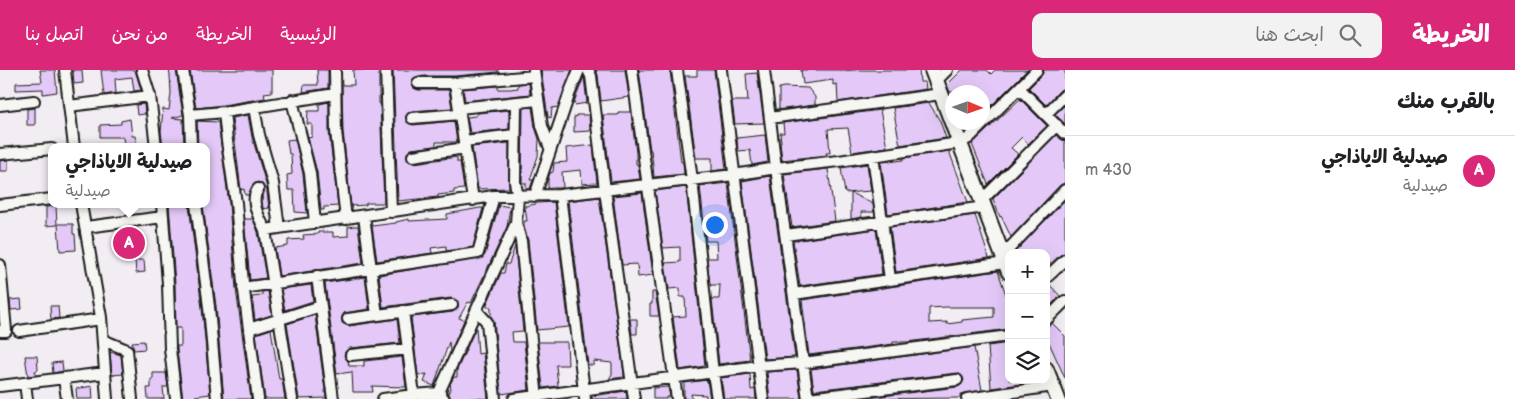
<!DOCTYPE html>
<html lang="ar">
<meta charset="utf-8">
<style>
body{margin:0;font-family:"Balsamiq Sans","Playpen Sans Arabic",sans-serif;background:#f2f2f2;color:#202124;direction:rtl}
.controls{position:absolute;right:15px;bottom:15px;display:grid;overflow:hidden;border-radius:10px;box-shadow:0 5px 20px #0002}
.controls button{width:45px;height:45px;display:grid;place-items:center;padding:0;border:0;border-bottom:1px solid #e0e0e0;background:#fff;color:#202124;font:25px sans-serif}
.compass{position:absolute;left:945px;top:15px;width:45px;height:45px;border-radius:50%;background:#fff;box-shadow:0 5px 20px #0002;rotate:92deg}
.you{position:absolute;left:714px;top:154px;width:18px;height:18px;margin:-12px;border:4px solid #fff;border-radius:50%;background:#1a73e8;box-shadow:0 0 0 8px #1a73e833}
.badge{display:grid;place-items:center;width:32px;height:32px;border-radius:50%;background:#db2777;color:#fff;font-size:16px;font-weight:700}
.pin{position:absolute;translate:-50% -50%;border:2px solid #fff;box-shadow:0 1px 5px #0006}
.popup{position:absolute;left:48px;top:73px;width:162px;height:65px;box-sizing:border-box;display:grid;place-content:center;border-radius:10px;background:#fff;filter:drop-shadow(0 1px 4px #0005);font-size:16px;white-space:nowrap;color:#757577}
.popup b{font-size:19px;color:#202124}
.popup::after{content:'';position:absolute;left:50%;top:100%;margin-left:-10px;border:10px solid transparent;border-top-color:#fff}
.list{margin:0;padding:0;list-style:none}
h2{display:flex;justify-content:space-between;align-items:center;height:65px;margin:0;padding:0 20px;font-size:21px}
h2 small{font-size:16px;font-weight:400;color:#757577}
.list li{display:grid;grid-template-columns:32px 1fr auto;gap:15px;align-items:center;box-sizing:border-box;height:70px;padding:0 20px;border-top:1px solid #e0e0e0}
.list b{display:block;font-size:19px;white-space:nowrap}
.list p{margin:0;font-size:16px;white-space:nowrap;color:#757577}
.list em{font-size:16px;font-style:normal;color:#757577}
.icon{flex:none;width:28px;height:28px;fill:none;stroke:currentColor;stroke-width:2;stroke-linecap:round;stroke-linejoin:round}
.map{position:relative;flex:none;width:1065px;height:329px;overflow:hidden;direction:ltr}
header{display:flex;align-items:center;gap:30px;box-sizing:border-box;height:70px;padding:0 25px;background:#db2777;color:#fff}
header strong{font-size:24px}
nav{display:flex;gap:28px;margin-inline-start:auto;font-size:18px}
.search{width:350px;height:45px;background:#f2f2f2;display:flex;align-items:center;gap:12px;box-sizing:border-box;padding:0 18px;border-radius:10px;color:#757577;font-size:19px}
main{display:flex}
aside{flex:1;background:#fff}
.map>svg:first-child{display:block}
.building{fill:#e4c9f8;stroke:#1c1c1c;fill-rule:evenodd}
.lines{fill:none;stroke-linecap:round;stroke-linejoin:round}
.street-casing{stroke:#1c1c1c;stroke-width:14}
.secondary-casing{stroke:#1c1c1c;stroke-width:18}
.street{stroke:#f6f6f2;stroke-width:10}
.secondary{stroke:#f6f6f2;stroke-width:14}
</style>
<header>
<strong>الخريطة</strong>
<div class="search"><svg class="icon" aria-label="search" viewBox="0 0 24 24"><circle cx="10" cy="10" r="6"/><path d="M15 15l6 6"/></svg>ابحث هنا</div>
<nav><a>الرئيسية</a><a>الخريطة</a><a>من نحن</a><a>اتصل بنا</a></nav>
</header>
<main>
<aside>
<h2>بالقرب منك<small></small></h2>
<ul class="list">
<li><span class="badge">A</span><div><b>صيدلية الاياذاجي</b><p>صيدلية</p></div><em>430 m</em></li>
</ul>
</aside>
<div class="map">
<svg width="1065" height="329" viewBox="0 0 1065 329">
<rect width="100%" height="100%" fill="#f2edf3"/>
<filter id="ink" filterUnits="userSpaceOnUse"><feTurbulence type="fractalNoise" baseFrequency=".02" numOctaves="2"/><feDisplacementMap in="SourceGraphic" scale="10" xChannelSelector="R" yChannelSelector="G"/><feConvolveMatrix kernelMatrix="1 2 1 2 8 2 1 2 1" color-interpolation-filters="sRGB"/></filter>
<g filter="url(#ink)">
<path class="building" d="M40,0H55L57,22L43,24V19L16,20V13L42,12Z
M73,0H82L83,13L74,14Z
M101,0H135L141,20L134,21L132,7L115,9L116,23L104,25Z
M169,0H176L183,45L172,48L183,49L184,77H163L161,62L163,39L169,40L171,23L170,6Z
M190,0H272V22L264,23L265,28L223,35L196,38Z
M317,0H328V18L303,22L304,15H318Z
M353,0H379V33H380L384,133H366V135L351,136L343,61L342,15H354Z
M393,0H498V2L455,6H418L412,10V16L418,20H449L452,38L411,41L406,46L407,52L413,55L454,51L457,72H436V76L411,79L407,83V90L414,93L457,87V92H460L464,119L454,120V123L438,125V127L398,131Z
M541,0H572L558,37L552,38L551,48L548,47Z
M596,0H625L629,27L601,31L598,5Z
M639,0H670L681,92H683L684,104L654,107L653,95L651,80H650Z
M697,0H714L726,99L712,101V88H696L685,6H697Z
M801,0H841V1L856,0H919L920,12H925L926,19L838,32L837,14L833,15V10L803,14Z
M962,0H987L991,4L995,0H1027L982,45V22H950L947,15Z
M1044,0H1065V18L1060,20L1046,35L1029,18L1042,5Z
M757,3L764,53L735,54L732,31H748L746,4Z
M584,7L587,33L575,35L574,32Z
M529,13L530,24L465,31L463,19L498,16V19H510L518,18V14Z
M784,17L808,18L815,27V35L776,40V39H779V18Z
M1020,29L1047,56L1028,74L1022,67L1011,78L1018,84L988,114L972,74Z
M329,32V62L338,136L324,137V140H321L317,102L308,68L312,67V54H307L308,41H319V34Z
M929,33L940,51L946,68L900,75L893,38Z
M144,34L145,44L137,45L136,35Z
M1065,35V54L1055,44Z
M532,37L535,57L539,69L538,86L530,110H533L530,119H526V113H522V111L523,38Z
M35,38V55H27V39Z
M509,40V59L470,63L467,47L476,46L478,43Z
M880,40L887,77L852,82L848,58L828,59L830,83H826L827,85L782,90L780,72H781L780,63H784L783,53Z
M618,42H631L636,83V94L638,95L640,109L611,112L603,45H618Z
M248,45L252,67L266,114L269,138L263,139V138L262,130L265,119L261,113L258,112L254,114L248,125H245L244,119L241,120L232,48Z
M576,45H589L590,61L574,62V47H576Z
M130,49L132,66H135L137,77H124L123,67H100V55L121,54V51Z
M197,51L218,52L229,134L236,219L251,329H224L216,236L203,135L206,134V77H198Z
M765,65L768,92L752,95L750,80L738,81L737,68Z
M1056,65L1061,69L1065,71V113L1060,115L1011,167L1001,146L1000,147L993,129Z
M295,69L303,104L307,143L295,142L294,120H288L287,105L292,104L291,84H289L287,70Z
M509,73V118L478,119L472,77Z
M593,75L597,113L582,114L581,100L562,102L563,118H548V109L550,103L553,102L554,93L567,92L566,78Z
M949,81L968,132L888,144L881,92L889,90V92L903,90V88Z
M8,90V101H0V91Z
M867,94L871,121L845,123L841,98Z
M828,99L835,151L792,157L784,104Z
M770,106L795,287L765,289L742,111Z
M728,113L750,290L719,294L712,229H719L720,215H710L707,188H717L716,171H706L700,116Z
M686,117L705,296L680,300L673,247L686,246L685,227H680V218L669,219L665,193L680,192V177L663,178L655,121Z
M642,123L653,205L638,207L637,194L622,195L613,126Z
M851,123L873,134L874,142H861L862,147L851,149Z
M599,127L624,303V307L609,309L612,304V293L594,291V295H588L568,131Z
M1065,130V183L1060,185L1046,198V183H1016V181Z
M554,132L569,257L537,260L528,170L524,157V151H527L525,136L536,134L537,133Z
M169,134L189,135L202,238L210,324L195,326V329H183L177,281V276H181V258H176L175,214Z
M499,135L510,137L507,157L471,233L468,232L459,248L464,250L450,283L449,272L434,316L424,312L427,304L418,305L411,247L453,242L458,237V231L451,228L383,237L379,205L482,188L485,185Z
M56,136L57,155L46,156V137Z
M480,138H483L473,177L446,181V176L431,178L432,183L377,191L372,156L396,153V152L409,149V151L447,149V144Z
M975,145L989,188L896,202L890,157Z
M244,149H253L258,162L266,208L250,210Z
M58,154H73V164H75L76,180L60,181Z
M354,156H358L363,193L279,206L275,178L288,176V170L304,169L303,165L318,164V162H333V167L348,166V157Z
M876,159L882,204L800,216L793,171Z
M515,176L523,261L512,262L513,272H524L529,320L501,324L494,251L491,246V237H487V234L501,203H504L506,194H509Z
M135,190H144L145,202L136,203Z
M998,201L1009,234V259L907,272H893V274L809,285L802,230ZM947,237H994V247L962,250V252L947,254V252L929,253V238Z
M365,207L369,239L344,243L342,247V253L349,256L397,249L400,273L350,278L345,282L344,286L348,291L349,296H364V291L402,287L406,317L372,316L373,322H353L352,302L337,304L325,213Z
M1049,214L1060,226L1046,240V215Z
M311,215L313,231L285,240L281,219Z
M268,221L272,245L255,250L252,227L260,226L262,225V222Z
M652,222H655L659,246H650V234H652Z
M21,229L22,239L11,240L10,230Z
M50,236H58L59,248L51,249Z
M315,245L326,328L299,329L287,254Z
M630,249H637V264H632Z
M1052,253L1065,266V308L1046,266V257Z
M476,257L478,284L483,283L488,329L476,328L451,329L448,321H450L451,319L450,314L454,307H457V300Z
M271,259L279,309H282L285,329H265L256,264Z
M144,271L145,279L134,280L132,272Z
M538,272H567L568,295H556L558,316L543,318Z
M1009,273V310H1036V312L991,318L988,276Z
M974,277L982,320L961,324L960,328L857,329L958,317L961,315L964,310L962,306L957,303L814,320L811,299Z
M110,282L121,285L123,304L112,305Z
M25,286H37L38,300L35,301L36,305L28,306Z
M62,292L63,301L53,303L52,293Z
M797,300L801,329H770L767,302Z
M153,303H166L168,317H163L164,329H148L147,318H151V309H153Z
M750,304L751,320L755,319L756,329H724L721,308Z
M707,310L710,329H706V325L691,324L692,329H684V313Z
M92,316L93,329H77L76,319Z
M668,317L670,327H666V329H653V318Z
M626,321L627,329H592V326Z"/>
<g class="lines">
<defs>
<path id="street" d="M65,0L74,77
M142,0L150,26L156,77
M183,0L190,45L191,77
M335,0L336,61L346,149
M386,0L391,142
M534,0L542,56L550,78
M588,0L591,6L605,120L634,329
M632,0L677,329
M677,0L692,110L713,303L717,329
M721,0L763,329
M764,0L776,98L808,329
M936,11L947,0
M418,13H455L535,6
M455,13L473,130
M1019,18L1065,64
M292,30L310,103L315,153
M0,35L34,31
M69,36L150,26
M254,37L259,65L273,113L279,158
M459,38L538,30
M224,42L227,71L236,133L243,213L258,329
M1046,44L1065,25
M190,45L224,42L335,24
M412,48L460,44
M770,48L941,24
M464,71L515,65
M0,84L52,79
M413,86L465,78
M873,86L890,209
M258,119C249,132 260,148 265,160L292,329
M560,125L585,329
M535,126L570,22L579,0
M982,130L1057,55
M81,134L101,247L107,329
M162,134L168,214L170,279L176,329
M196,134L209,237L217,329
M0,135L52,129
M364,146L377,245
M516,153L521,171L537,329
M86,157L163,147
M265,160L494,126L560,125L734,105L776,98L839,91L959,73L969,68L1037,0
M786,165L985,137
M1003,185L1065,120
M0,195L6,261H0
M317,206L333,329
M1046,208L1065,190
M243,218L478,183L494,126
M794,224L1005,193
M403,241L414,325
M477,241L487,252L495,329
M348,249L452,235
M1046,250L1065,231
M249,259L321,236
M19,261L101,249
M103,270L127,280L132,329
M351,285L408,279
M64,308L67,329
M25,313L27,329
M0,316L105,303
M808,328L957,310
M383,329L414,325L439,323L444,329
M436,329L516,153L518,127L515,112L516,33
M514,329L759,296L803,293L1009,266
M967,329L1053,316"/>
<path id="secondary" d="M932,0L1009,202
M1046,299L1058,329"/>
</defs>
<use href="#street" class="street-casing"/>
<use href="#secondary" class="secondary-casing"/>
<use href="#street" class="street"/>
<use href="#secondary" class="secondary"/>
</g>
</g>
</svg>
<div class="controls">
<button>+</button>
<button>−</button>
<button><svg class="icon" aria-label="layers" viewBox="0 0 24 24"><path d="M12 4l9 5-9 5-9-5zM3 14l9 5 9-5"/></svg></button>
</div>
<svg class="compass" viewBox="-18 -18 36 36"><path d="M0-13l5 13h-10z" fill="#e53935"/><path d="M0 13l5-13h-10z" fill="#757577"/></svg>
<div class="you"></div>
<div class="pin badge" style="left:129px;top:173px">A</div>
<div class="popup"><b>صيدلية الاياذاجي</b>صيدلية</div>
</div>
</main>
